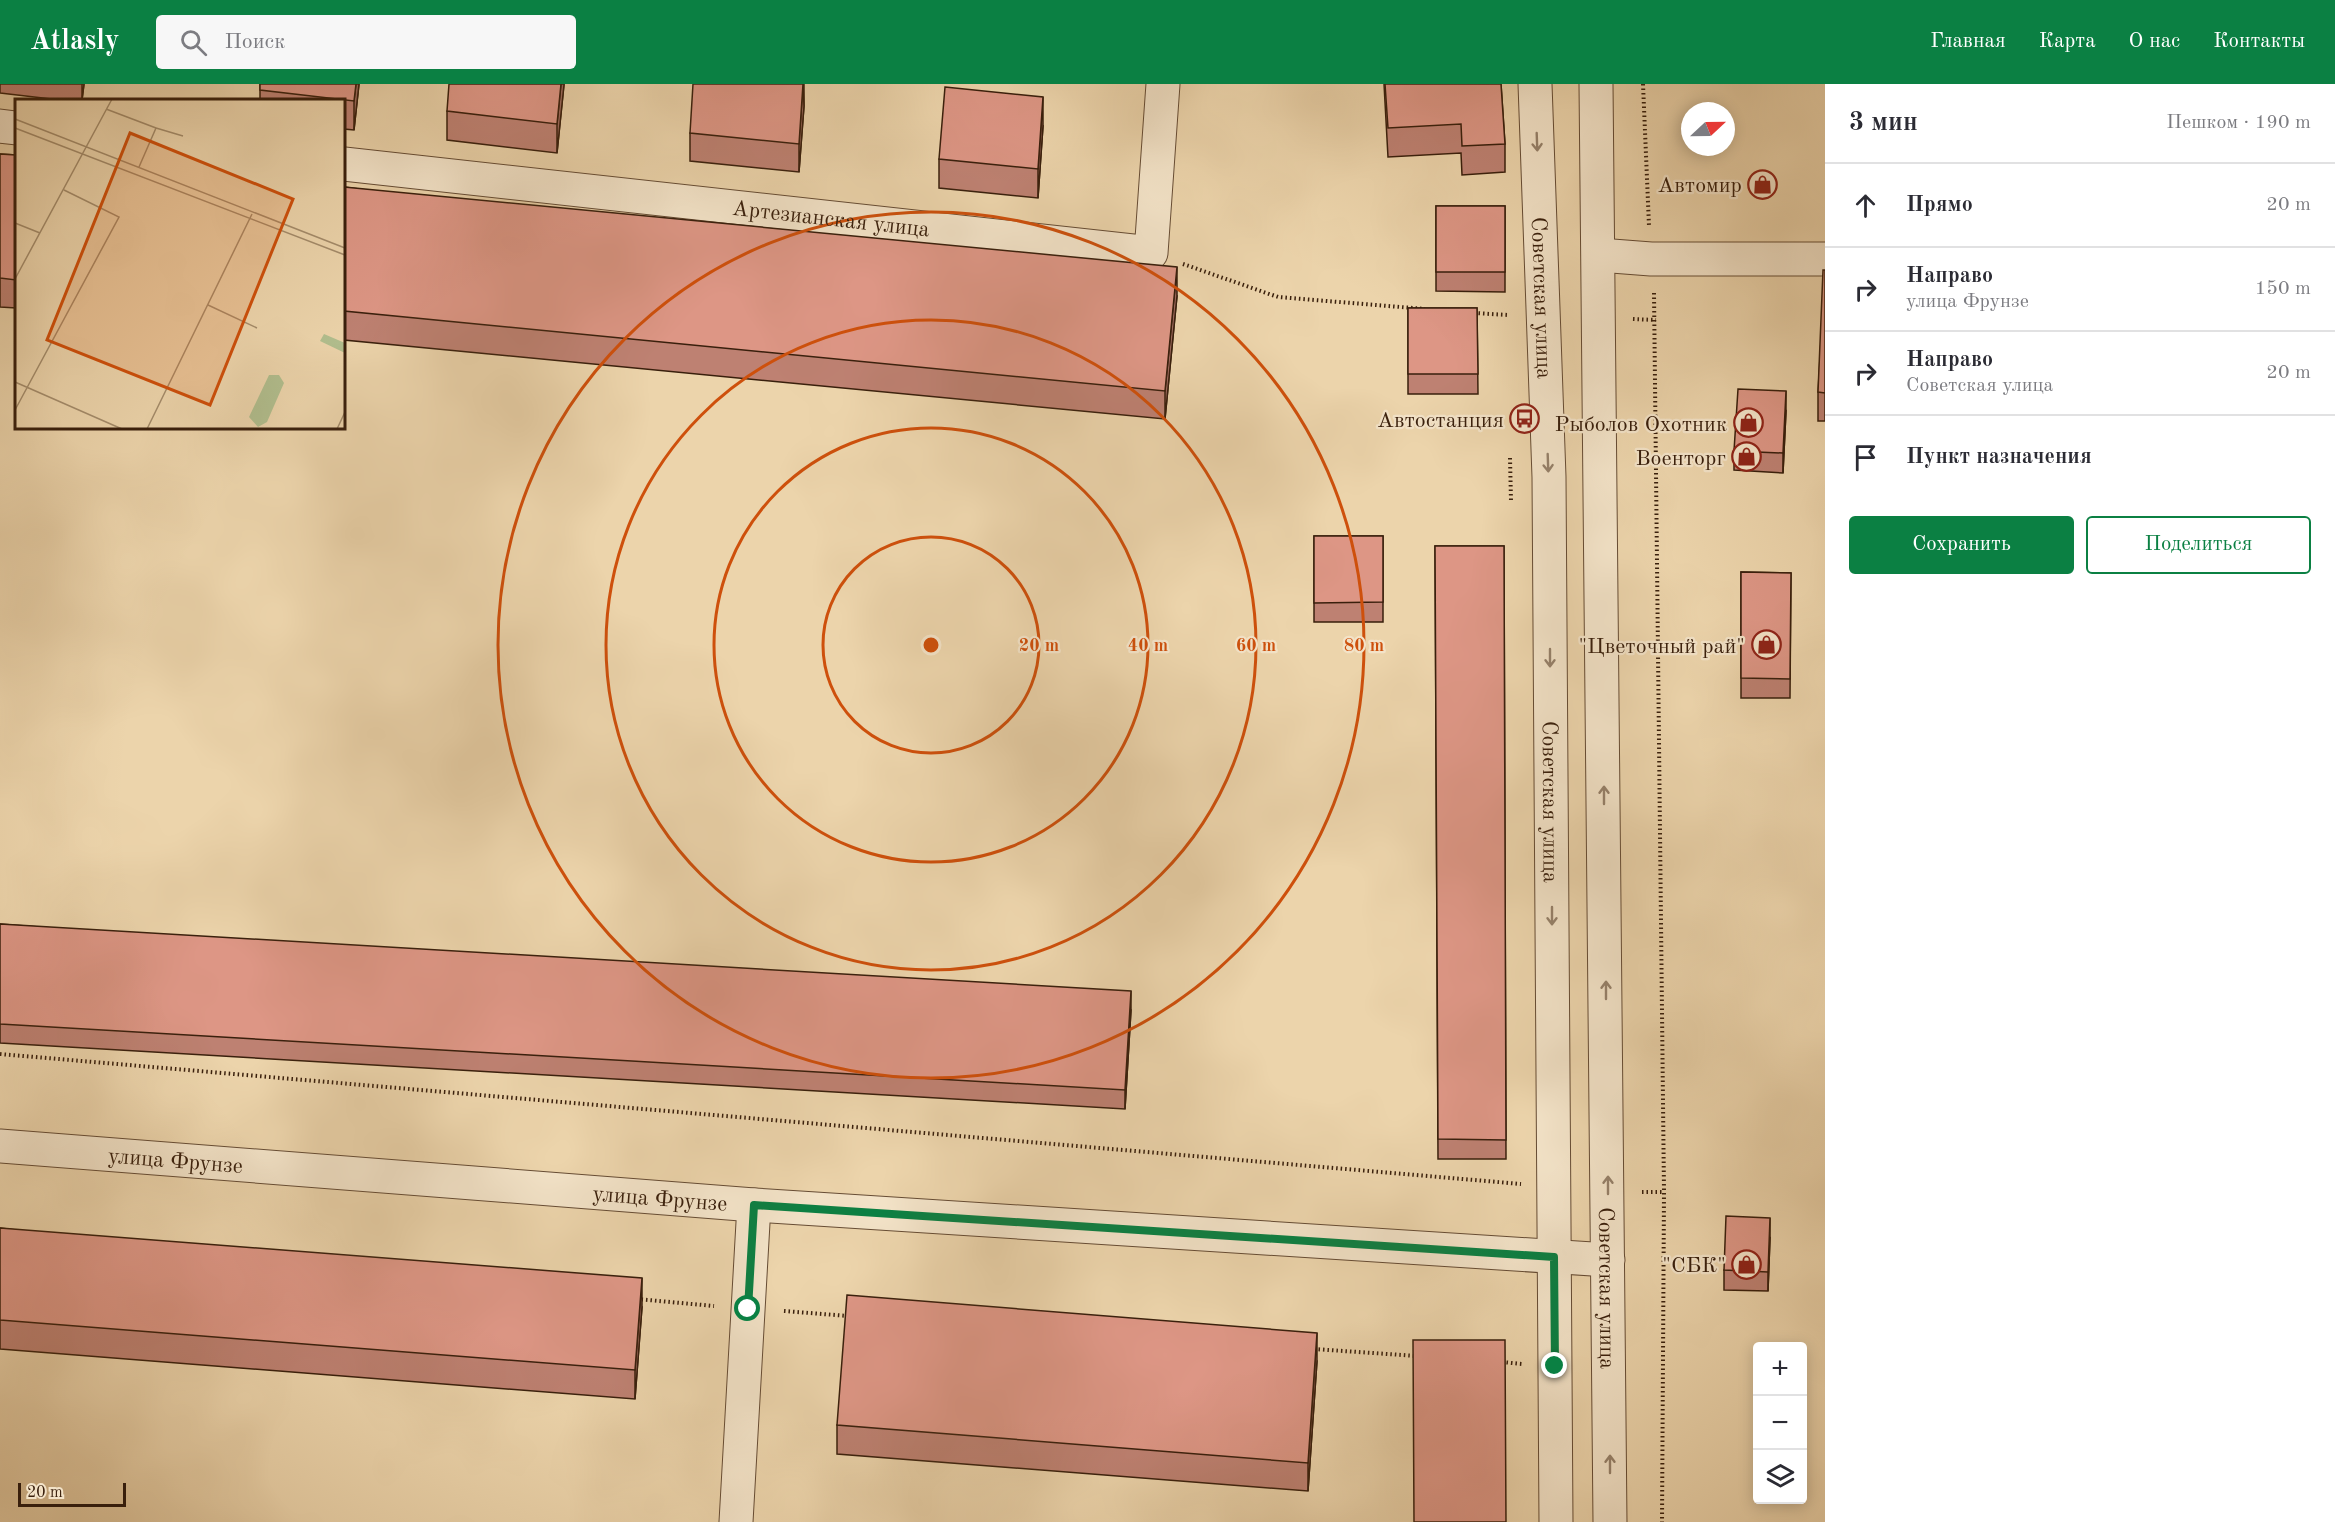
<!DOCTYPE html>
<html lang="ru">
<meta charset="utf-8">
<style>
body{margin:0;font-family:"Old Standard TT",serif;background:#f7f7f7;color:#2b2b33}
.controls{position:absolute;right:18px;bottom:18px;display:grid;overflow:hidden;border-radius:6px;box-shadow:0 3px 15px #0003}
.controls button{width:54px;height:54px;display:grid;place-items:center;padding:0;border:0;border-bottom:2px solid #e1e1e2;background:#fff;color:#2b2b33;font:30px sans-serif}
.compass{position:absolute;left:1681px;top:18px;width:54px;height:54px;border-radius:50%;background:#fff;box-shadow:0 3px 15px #0003;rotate:68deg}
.scale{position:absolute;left:18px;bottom:15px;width:108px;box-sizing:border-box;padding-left:6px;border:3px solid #391f0c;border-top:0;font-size:16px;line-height:21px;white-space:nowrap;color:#391f0c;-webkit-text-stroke:4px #f3e3c8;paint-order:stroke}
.stop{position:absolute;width:18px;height:18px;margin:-14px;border:4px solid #0b8043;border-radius:50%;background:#fff}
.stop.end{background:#0b8043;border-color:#fff;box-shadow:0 2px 6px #0008}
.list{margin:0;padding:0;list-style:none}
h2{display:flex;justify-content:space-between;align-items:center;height:78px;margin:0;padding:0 24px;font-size:26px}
h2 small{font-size:20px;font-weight:400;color:#7c7c81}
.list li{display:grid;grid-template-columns:39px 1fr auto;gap:18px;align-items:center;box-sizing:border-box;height:84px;padding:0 24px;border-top:2px solid #e1e1e2}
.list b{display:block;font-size:22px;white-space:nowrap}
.list p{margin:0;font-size:20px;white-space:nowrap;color:#7c7c81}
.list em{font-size:20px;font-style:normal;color:#7c7c81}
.actions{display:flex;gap:12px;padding:18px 24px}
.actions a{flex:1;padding:14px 0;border:2px solid #0b8043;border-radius:6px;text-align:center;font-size:21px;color:#0b8043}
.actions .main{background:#0b8043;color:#fff}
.icon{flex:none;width:33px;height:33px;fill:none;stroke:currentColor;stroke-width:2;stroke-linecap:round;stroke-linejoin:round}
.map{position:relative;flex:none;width:1825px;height:1438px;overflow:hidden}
header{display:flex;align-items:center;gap:36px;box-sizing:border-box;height:84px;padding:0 30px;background:#0b8043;color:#fff}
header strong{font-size:28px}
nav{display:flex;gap:33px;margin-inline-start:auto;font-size:21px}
.search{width:420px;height:54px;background:#f7f7f7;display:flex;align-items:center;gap:15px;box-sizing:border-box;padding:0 21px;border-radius:6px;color:#7c7c81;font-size:22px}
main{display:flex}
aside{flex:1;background:#fff}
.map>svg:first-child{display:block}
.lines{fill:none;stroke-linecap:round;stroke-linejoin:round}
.minor-casing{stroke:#664c34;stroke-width:35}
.path{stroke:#391f0c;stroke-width:4;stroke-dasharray:1.5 3;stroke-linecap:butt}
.minor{stroke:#f3e3c8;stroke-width:33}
.wall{fill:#be8172;stroke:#391f0c;stroke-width:1.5}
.shaded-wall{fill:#9b695d;stroke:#391f0c;stroke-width:1.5}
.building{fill:#dd9685;stroke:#391f0c;stroke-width:1.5}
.oneway{stroke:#96816a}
.route{stroke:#0b8043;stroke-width:8}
.ring{fill:none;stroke:#ce500c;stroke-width:3}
.labels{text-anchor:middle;stroke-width:4.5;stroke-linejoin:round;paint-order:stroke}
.poi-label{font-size:22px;fill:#391f0c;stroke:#f3e3c8;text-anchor:end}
.street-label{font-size:22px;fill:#391f0c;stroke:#f3e3c8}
.inset-road{fill:none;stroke:#a48c6b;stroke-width:1.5}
.view{fill:#ce500c;fill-opacity:0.15;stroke:#ce500c;stroke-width:3}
.inset-edge{fill:none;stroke:#391f0c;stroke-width:3}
.centre{fill:#ce500c;stroke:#f3e3c8;stroke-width:3}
.ring-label{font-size:18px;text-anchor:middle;font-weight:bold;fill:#ce500c;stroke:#f3e3c8;stroke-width:4.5;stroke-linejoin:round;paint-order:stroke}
</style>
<header>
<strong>Atlasly</strong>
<div class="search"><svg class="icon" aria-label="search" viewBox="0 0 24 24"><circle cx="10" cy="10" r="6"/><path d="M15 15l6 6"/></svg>Поиск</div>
<nav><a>Главная</a><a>Карта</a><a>О нас</a><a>Контакты</a></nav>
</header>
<main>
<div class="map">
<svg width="1825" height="1438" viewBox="0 0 1825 1438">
<rect width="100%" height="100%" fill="#ecd4ab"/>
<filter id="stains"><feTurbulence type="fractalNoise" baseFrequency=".00333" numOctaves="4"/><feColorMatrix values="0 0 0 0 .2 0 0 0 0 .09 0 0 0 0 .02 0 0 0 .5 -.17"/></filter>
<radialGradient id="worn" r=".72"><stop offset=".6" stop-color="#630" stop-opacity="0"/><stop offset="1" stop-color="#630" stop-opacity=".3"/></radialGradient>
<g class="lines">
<defs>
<g id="minor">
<path id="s1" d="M1535,0L1549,393L1556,1438"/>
<path id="s2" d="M1596,0L1610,1438"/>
<path d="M0,42L16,44"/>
<path id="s3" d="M344,80L1151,169L1163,0"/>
<path d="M1599,171L1651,175H1825"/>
<path id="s4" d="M0,1062L754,1121L1608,1176"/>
<path d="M736,1438L754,1121"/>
</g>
</defs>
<use href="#minor" class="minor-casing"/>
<path class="path" d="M1643,0L1649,142
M1183,180L1278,213L1425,225
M1654,209L1664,1108L1662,1438
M1474,229L1508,231
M1633,235L1656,236
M1510,374L1511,417
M0,970L1521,1100
M1642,1108H1664
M637,1215L714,1222
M784,1227L848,1232
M1314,1265L1417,1272
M1502,1278L1522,1280"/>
<use href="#minor" class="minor"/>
</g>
<path class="wall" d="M0,0H84L82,16H60L0,9Z
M260,0H359L354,46L344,45V16H260Z
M564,0L557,69L447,56V27Z
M804,0V22L799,88L690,77V49Z
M1384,0H1501L1505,60V88L1462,91L1461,69L1388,73Z
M1043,42L1038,114L939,104V75Z
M0,70L16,71V224L0,223Z
M344,103L1177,212L1165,335L344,256Z
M1436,122H1505V208L1436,207Z
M1825,186V337H1818V308Z
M1408,224H1477L1478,310H1408Z
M1786,327L1783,389L1734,386V367Z
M1314,452H1383V538H1314Z
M1435,462H1504L1506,1075H1438Z
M1741,488L1791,489L1790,614H1741Z
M0,840L1131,926L1125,1025L0,959Z
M0,1144L642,1223L635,1315L0,1265Z
M1770,1154L1768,1207L1724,1206V1186Z
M1317,1277L1308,1407L837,1370V1341Z"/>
<path class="shaded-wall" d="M82,0H84L82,16Z
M356,0H359L354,46V17Z
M561,0H564V1L557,69V40Z
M803,0L804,22L799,88V60Z
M1043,13V42L1038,114V85Z
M1177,183V212L1165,335V307Z
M1786,307V327L1783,389V369Z
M1131,907V926L1125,1025V1006Z
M1770,1134V1154L1768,1207V1188Z
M642,1194V1223L635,1315V1286Z
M1317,1249V1277L1308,1407V1379Z"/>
<path class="building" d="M260,0H356L354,17L260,6Z
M449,0H561L557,40L447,27Z
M693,0H803L799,60L690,49Z
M1385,0H1501L1505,60L1462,62L1461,40L1388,44Z
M945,3L1043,13L1038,85L939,75Z
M0,70L16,71V196L0,194Z
M344,103L1177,183L1165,307L344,227Z
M1436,122H1505V188H1436Z
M1823,186H1825V309L1818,308Z
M1408,224H1477L1478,290H1408Z
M1738,305L1786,307L1783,369L1734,367Z
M1314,452H1383V518L1314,519Z
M1435,462H1504L1506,1056L1438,1055Z
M1741,488L1791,489L1790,595L1741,594Z
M0,840L1131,907L1125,1006L0,940Z
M1726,1132L1770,1134L1768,1188L1724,1186Z
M0,1144L642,1194L635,1286L0,1236Z
M847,1211L1317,1249L1308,1379L837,1341Z
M1413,1256H1505L1506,1438H1414Z"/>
<defs><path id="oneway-shaft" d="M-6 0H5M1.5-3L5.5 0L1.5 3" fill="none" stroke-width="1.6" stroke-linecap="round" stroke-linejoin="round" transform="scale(1.5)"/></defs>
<g class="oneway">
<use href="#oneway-shaft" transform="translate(1537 58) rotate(88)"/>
<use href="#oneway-shaft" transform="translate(1548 379) rotate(88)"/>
<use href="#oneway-shaft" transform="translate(1550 574) rotate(90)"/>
<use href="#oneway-shaft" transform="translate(1604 711) rotate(-90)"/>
<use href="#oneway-shaft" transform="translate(1552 832) rotate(90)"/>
<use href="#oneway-shaft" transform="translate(1606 906) rotate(-90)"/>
<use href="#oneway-shaft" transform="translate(1608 1101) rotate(-90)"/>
<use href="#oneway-shaft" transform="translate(1610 1380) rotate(-90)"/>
</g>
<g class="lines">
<path class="route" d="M748,1225L754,1121L1554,1173L1555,1282"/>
</g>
<g class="ring">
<circle cx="931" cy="561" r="108"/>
<circle cx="931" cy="561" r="217"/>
<circle cx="931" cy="561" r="325"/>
<circle cx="931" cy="561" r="433"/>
</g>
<defs>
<symbol id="shop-ring" viewBox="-11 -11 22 22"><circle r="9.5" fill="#f3e3c8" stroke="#8f2418" stroke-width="1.5"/><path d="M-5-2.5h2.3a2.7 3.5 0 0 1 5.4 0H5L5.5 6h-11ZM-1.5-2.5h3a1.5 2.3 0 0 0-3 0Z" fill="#8f2418"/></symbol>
<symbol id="bus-ring" viewBox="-11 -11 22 22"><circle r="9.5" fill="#f3e3c8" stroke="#8f2418" stroke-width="1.5"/><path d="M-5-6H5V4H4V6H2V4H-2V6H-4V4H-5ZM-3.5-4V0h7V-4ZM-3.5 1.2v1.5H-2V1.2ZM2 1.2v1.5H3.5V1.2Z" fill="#8f2418"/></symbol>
</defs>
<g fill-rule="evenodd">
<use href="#shop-ring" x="1746" y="84" width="33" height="33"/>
<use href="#bus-ring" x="1508" y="318" width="33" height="33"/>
<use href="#shop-ring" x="1732" y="322" width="33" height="33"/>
<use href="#shop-ring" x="1730" y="356" width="33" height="33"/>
<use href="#shop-ring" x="1750" y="544" width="33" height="33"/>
<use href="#shop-ring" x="1730" y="1164" width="33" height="33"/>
</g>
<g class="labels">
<g class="poi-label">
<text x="1742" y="108">Автомир</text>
<text x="1504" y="343">Автостанция</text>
<text x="1727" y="347">Рыболов Охотник</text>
<text x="1726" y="381">Военторг</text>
<text x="1745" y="569">"Цветочный рай"</text>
<text x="1726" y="1188">"СБК"</text>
</g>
<g class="street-label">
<text dy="8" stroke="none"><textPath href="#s3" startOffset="490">Артезианская улица</textPath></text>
<text dy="8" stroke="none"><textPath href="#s1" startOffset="214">Советская улица</textPath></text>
<text dy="8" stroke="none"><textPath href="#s1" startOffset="718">Советская улица</textPath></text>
<text dy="8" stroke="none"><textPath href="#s4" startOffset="176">улица Фрунзе</textPath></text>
<text dy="8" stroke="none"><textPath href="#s4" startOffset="662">улица Фрунзе</textPath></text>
<text dy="8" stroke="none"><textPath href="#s2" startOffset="1204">Советская улица</textPath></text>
</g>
</g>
<g transform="translate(15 15)">
<rect width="330" height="330" fill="#ecd4ab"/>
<path d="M309,235L330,244V254L305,242ZM254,276H264L269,284L252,323L243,328L234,318Z" fill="#b1be8e"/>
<path class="inset-road" d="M91,10L141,29L124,68M0,20L330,149M0,29L330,156M141,29L168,37M0,124L25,134M0,180L97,0M193,206L242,229M0,283L107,330M0,311L104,118L49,91M132,330L237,115M322,330L330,313"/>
<path class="view" d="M115,34L278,100L195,306L32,241Z"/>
<rect width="330" height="330" class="inset-edge"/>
</g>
<circle cx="931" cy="561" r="9" class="centre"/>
<g class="ring-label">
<text x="1039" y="567">20 m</text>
<text x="1148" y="567">40 m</text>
<text x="1256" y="567">60 m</text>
<text x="1364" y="567">80 m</text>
</g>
<rect width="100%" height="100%" filter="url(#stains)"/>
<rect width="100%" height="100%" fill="url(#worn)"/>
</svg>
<div class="controls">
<button>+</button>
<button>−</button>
<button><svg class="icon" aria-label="layers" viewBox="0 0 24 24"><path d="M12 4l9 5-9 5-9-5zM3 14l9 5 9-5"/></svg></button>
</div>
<svg class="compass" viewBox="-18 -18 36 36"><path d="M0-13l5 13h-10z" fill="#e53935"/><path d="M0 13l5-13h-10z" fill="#7c7c81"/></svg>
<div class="scale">20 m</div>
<div class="stop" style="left:748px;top:1225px"></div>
<div class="stop end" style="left:1555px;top:1282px"></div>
</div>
<aside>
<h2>3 мин<small>Пешком · 190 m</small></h2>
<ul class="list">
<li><svg class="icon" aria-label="ahead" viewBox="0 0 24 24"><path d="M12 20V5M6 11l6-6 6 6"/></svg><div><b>Прямо</b></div><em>20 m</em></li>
<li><svg class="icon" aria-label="right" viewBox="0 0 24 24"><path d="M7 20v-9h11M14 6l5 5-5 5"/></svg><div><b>Направо</b><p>улица Фрунзе</p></div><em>150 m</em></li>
<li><svg class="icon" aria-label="right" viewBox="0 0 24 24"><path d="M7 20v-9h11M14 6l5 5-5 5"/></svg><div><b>Направо</b><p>Советская улица</p></div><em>20 m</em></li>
<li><svg class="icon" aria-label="arrive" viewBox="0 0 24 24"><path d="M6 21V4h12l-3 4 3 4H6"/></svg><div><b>Пункт назначения</b></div></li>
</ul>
<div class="actions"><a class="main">Сохранить</a><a>Поделиться</a></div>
</aside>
</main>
